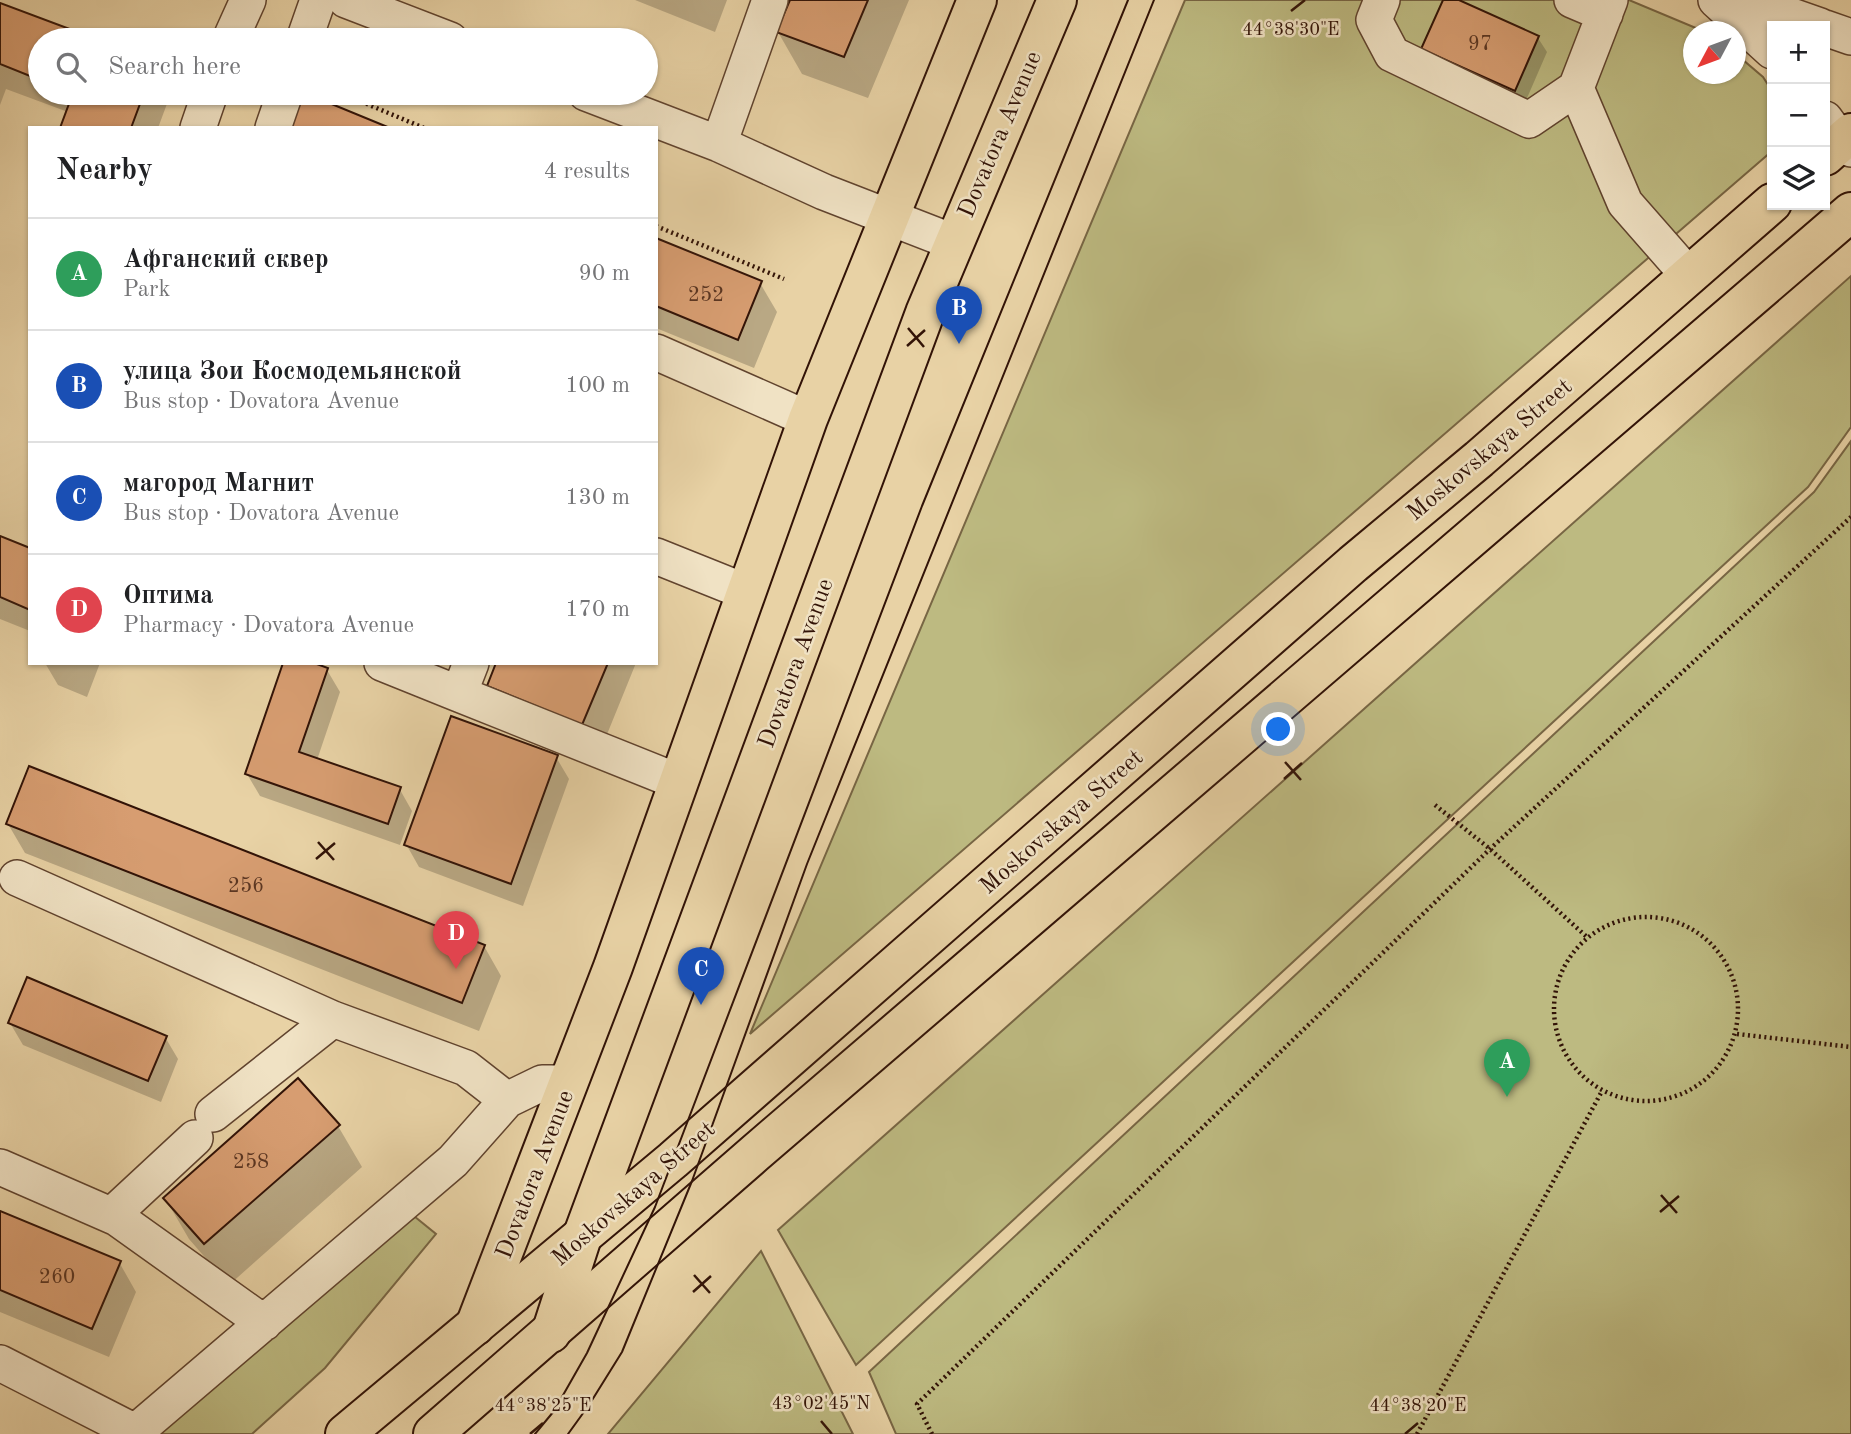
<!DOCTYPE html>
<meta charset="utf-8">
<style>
body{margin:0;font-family:"Old Standard TT",serif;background:#f6f6f6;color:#202124}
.controls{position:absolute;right:21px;top:21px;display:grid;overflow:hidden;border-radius:0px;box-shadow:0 2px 5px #0004}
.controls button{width:63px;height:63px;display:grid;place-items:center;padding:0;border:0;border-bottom:2px solid #e0e0e0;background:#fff;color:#202124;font:35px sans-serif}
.compass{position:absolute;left:1683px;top:21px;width:63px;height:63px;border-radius:50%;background:#fff;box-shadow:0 2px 5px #0004;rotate:229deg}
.you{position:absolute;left:1279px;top:730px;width:24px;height:24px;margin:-18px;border:5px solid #fff;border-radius:50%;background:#1a73e8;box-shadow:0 0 0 10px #1a73e833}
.badge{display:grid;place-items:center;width:46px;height:46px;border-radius:50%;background:#8f2418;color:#fff;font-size:23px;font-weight:700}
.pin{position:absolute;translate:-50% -58px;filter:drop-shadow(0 2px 4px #0008)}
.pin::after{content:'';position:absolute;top:37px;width:24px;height:21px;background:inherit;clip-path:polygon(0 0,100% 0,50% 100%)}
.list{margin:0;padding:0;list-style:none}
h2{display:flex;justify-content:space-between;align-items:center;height:91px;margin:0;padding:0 28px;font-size:30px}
h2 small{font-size:23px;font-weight:400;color:#757577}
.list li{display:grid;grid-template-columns:46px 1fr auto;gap:21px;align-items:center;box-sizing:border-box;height:112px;padding:0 28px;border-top:2px solid #e0e0e0}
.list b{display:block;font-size:26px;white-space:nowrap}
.list p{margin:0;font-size:23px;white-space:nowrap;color:#757577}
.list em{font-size:23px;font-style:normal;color:#757577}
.icon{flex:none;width:38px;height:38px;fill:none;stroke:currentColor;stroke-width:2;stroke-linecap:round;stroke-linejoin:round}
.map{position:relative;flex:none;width:1851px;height:1434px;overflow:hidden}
.search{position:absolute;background:#fff;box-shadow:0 2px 5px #0004;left:28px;top:28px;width:630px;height:77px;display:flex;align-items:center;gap:18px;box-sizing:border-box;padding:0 24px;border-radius:38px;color:#757577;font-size:26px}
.panel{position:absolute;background:#fff;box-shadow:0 2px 5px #0004;left:28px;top:126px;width:630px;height:539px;border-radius:0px}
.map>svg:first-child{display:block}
.green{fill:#bdba81;stroke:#786644;stroke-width:2}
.shadow{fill:#0003}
.building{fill:#d79d71;stroke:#321307;stroke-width:2}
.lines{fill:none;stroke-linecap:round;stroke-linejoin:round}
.minor-casing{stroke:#60432e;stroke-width:38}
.major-casing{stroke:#321307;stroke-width:42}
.highway-casing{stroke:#321307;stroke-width:42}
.path{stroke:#321307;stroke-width:4.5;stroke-dasharray:2 3.5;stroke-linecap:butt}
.minor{stroke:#f0e2c4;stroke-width:35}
.major{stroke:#e8d2a5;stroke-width:38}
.highway{stroke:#e8d2a5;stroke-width:38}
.tram{stroke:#321307;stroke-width:2}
.ticks{fill:none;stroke:#321307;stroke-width:2.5}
.labels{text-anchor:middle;stroke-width:5;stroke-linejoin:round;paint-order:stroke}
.number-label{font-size:21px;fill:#5b3622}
.street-label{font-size:24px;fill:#321307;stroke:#f0e2c4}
.ticks-label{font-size:18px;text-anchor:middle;fill:#321307;stroke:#f0e2c4;stroke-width:5;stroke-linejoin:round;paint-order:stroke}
</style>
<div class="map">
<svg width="1851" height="1434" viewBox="0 0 1851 1434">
<rect width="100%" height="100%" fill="#e8d2a5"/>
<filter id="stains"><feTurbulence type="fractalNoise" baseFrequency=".00286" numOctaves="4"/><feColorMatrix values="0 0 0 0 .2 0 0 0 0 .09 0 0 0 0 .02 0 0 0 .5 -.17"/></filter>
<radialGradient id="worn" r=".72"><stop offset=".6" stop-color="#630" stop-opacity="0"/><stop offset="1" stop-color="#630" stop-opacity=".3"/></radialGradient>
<path class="green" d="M1185,0H1629L1703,31L1694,32V74H1736V54L1763,77L1772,91V151L750,1034Z
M1851,276V427L1808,487L856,1365L778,1230Z
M1851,441V1434H896L869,1372L1814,492Z
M409,1212L436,1234L325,1368L252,1434H154Z
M761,1251L853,1434H608Z"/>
<path class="shadow" d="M635,0H727L715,32Z
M792,0H909L868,98L802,74L778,32Z
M1445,0H1455L1538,38L1547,52L1524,105L1432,64Z
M0,5L94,40H40V93H171L158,128H62L68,112L6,89L0,105Z
M656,240L760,283L777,312L754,368L656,328Z
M0,538L30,550V631L0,619Z
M45,663H100L87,697L58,685Z
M498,663H636L599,754L506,715L489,686Z
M327,670L340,692L317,760L399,788L412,811L400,845L260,796L247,774Z
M556,757L569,779L523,906L419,867L406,844Z
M8,824L484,946L501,976L479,1031L25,853Z
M10,1023L165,1037L178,1059L161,1102L23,1045Z
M338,1126L362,1167L229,1285L189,1239L165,1198Z
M0,1213L119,1262L136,1292L109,1357L0,1312Z"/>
<path class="building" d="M790,0H868L844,57L776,32Z
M1443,0H1459L1539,36L1515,91L1421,49Z
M0,3L99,40H40V80L0,64Z
M73,93H144L131,128H60Z
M300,93H305L390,128H285Z
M656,238L762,281L738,340L656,306Z
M0,536L30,548V610L0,597Z
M283,663H314L328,668L299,752L401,787L388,824L245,774Z
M496,663H608L582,725L487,686Z
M451,716L558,755L511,884L404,845Z
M29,766L485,945L462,1003L6,824Z
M27,977L167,1036L148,1081L8,1023Z
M298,1078L340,1125L204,1244L163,1198Z
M0,1211L121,1261L92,1329L0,1290Z"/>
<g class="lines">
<defs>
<path id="minor" d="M346,0L450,40
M1382,0L1374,20L1392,54L1529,120L1576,88L1610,0
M1572,0L1605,14
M1716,0L1772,51
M1746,0L1820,26
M1825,28L1851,37
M230,40L248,0
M304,40L318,0
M1576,88L1625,203L1689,276
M586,93L719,144L824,192L953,242
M1825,119L1841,141L1851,149
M198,128L210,93
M273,128L285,93
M719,144L770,0
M656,352L808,419
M656,556L746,592
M382,663L459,694
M471,663L459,694L679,782
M17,878L333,1019L466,1068L507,1100
M213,1114L333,1019
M0,1167L117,1218L264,1323
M112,1215L195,1138
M0,1363L135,1432
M133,1434L453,1161L507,1100L542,1083H569"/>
<path id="major" d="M475,1326L613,967L808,419L977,0
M551,1333L582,1237L925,313L1057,0"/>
<path id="highway" d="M1825,156L1851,133
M345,1434L673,1160L1353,564L1479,459L1772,203
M433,1434L754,1154L1851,212"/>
</defs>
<use href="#minor" class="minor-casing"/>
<use href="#major" class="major-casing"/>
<use href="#highway" class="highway-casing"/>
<path class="path" d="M341,93L424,128
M656,226L784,279
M1435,805L1490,849L1588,938
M1554 1009a92 92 0 1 1 184 0a92 92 0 1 1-184 0Z
M1737,1034L1851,1047
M932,1434L917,1404L1490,849L1851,517
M1417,1434L1602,1091"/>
<use href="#minor" class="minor"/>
<use href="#major" class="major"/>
<use href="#highway" class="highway"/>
<path class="tram" d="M535,1434L554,1411L587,1353L655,1207L922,506L1128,0
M568,1434L589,1405L622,1352L692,1181L807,864L1154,0"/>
</g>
<path class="ticks" d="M1291,11L1305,0M908,328L924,347M907,346L925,330M1285,762L1301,780M1284,779L1302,763M318,842L334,860M316,859L335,843M1661,1195L1677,1213M1660,1212L1679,1196M694,1275L710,1293M693,1292L711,1276M821,1421L832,1434M530,1434L543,1423M1405,1434L1418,1423"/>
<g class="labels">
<g class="number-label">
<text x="1480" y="50">97</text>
<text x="706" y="301">252</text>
<text x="246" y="892">256</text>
<text x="251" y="1168">258</text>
<text x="57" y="1283">260</text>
</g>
<g class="street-label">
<text transform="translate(999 134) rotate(-67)" y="8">Dovatora Avenue</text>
<text transform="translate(1489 449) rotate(-40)" y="8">Moskovskaya Street</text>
<text transform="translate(795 663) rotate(-70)" y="8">Dovatora Avenue</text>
<text transform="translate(1061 821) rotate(-41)" y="8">Moskovskaya Street</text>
<text transform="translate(534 1174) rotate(-69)" y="8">Dovatora Avenue</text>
<text transform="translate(633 1193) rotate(-41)" y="8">Moskovskaya Street</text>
</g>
</g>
<g class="ticks-label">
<text x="1291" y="35">44°38'30"E</text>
<text x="821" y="1409">43°02'45"N</text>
<text x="543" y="1411">44°38'25"E</text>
<text x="1418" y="1411">44°38'20"E</text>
</g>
<rect width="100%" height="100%" filter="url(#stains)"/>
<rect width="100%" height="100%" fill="url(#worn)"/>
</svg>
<div class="controls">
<button>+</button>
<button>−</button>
<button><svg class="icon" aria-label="layers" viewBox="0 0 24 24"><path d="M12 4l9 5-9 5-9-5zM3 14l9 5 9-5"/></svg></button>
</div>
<svg class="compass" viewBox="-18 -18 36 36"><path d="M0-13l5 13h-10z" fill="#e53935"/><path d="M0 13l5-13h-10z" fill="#757577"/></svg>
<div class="you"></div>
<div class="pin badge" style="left:1507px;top:1097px;background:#2e9e5b">A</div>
<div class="pin badge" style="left:959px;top:344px;background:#1a4fb4">B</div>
<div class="pin badge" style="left:701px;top:1005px;background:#1a4fb4">C</div>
<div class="pin badge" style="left:456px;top:969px;background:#e0444e">D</div>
<div class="search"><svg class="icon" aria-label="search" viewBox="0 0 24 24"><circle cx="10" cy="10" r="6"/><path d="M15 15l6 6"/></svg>Search here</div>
<section class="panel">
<h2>Nearby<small>4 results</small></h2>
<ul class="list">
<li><span class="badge" style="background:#2e9e5b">A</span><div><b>Афганский сквер</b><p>Park</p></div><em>90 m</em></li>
<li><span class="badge" style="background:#1a4fb4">B</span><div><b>улица Зои Космодемьянской</b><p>Bus stop · Dovatora Avenue</p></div><em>100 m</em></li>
<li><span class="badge" style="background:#1a4fb4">C</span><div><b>магород Магнит</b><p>Bus stop · Dovatora Avenue</p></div><em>130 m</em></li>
<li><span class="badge" style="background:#e0444e">D</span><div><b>Оптима</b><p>Pharmacy · Dovatora Avenue</p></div><em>170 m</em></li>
</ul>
</section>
</div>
